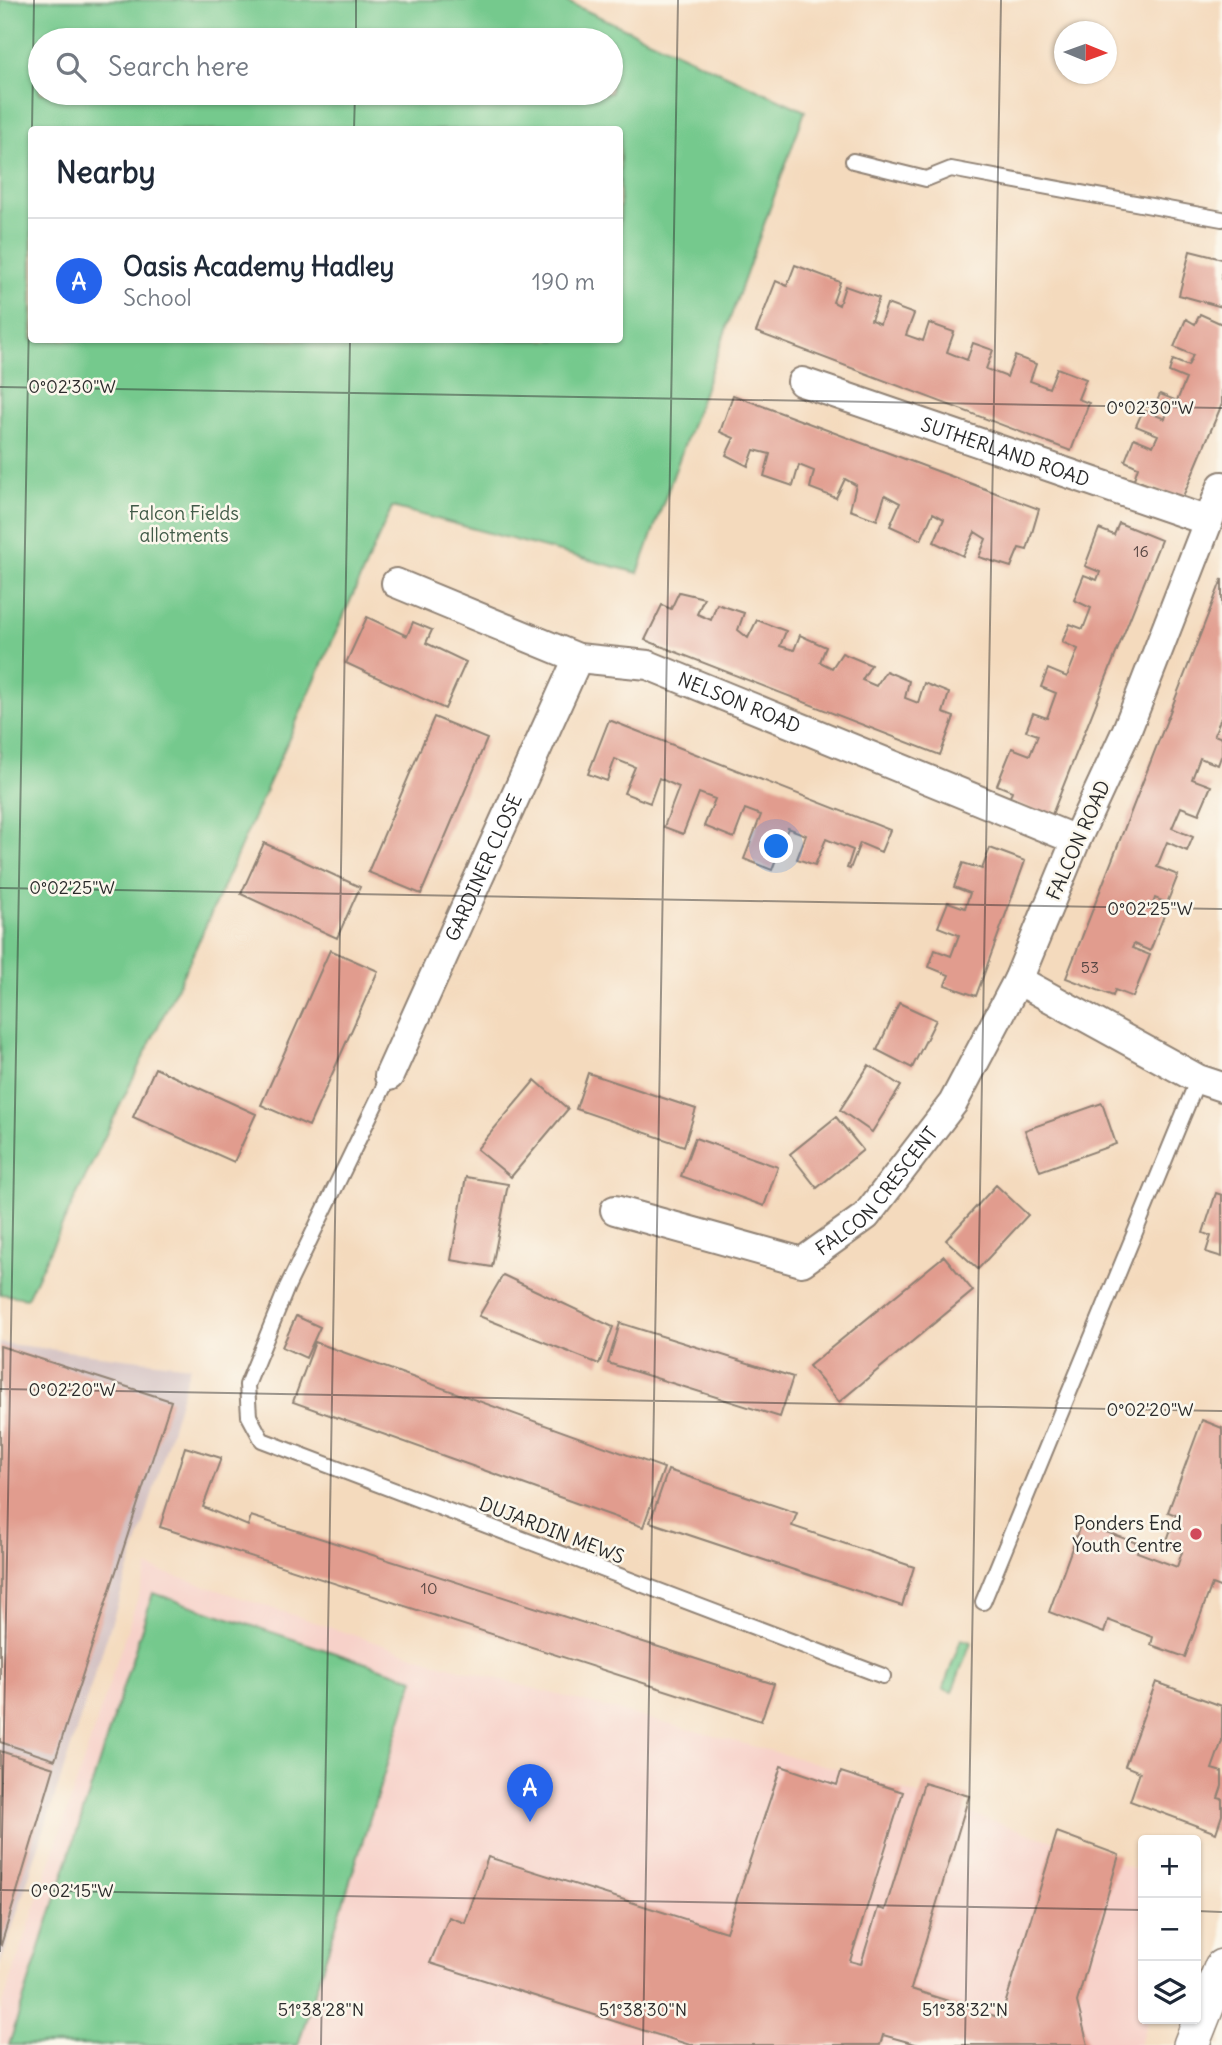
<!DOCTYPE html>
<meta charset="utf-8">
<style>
body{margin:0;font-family:Delius,sans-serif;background:#f6f6f7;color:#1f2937}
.controls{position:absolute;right:21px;bottom:21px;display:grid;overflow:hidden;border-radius:7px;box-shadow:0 2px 5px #0004}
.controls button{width:63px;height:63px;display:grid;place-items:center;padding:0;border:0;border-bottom:2px solid #e0e1e3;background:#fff;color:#1f2937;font:35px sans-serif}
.compass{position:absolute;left:1054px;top:21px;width:63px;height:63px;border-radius:50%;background:#fff;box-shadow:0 2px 5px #0004;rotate:91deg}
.you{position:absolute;left:777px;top:847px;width:24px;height:24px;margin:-18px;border:5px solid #fff;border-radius:50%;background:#1a73e8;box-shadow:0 0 0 10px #1a73e833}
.badge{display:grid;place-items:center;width:46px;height:46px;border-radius:50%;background:#2563eb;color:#fff;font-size:23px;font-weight:700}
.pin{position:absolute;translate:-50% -58px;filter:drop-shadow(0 2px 4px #0008)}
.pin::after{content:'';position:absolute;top:37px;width:24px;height:21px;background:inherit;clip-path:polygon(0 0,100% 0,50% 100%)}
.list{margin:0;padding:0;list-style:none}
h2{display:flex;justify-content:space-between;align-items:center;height:91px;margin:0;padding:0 28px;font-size:30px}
h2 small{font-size:23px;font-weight:400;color:#747a83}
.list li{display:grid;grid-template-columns:46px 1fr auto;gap:21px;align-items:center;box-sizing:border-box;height:126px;padding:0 28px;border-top:2px solid #e0e1e3}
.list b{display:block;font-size:26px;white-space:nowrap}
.list p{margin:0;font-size:23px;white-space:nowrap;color:#747a83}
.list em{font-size:23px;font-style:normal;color:#747a83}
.icon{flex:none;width:38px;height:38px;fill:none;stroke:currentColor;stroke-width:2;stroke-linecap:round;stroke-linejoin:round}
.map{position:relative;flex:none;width:1222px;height:2045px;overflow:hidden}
.search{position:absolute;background:#fff;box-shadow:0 2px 5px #0004;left:28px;top:28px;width:595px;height:77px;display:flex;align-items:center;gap:18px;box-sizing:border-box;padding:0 24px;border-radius:38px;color:#747a83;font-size:26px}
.panel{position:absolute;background:#fff;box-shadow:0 2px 5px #0004;left:28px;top:126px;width:595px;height:217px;border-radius:7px}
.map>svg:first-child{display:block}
.built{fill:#f7d1c9}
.industrial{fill:#d2bfc1}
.green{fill:#75c98d;stroke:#507a5c;stroke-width:2;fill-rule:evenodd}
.building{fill:#e19c8e}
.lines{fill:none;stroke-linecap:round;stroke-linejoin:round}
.service-casing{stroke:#908274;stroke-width:18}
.minor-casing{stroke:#908274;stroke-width:32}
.tertiary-casing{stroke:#908274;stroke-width:38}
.service{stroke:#fff;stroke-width:14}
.minor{stroke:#fff;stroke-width:28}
.tertiary{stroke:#fff;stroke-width:35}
.ticks{fill:none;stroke:#2b2b2b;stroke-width:2;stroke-opacity:0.45}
.poi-dot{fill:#d1495b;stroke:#fbf7ec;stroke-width:2.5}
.labels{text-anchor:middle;stroke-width:5;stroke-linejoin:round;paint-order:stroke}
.number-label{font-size:16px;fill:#584744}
.street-label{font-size:19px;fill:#2b2b2b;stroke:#fbf7ec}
.park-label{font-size:19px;fill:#415a48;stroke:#fbf7ec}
.poi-label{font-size:19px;fill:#2b2b2b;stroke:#fbf7ec;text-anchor:end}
.ticks-label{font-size:18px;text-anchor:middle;fill:#2b2b2b;stroke:#fbf7ec;stroke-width:5;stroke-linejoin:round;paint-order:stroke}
</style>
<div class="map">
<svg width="1222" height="2045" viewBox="0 0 1222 2045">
<rect width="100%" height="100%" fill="#fbf7ec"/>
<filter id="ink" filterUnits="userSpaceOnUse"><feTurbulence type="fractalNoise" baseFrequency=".0143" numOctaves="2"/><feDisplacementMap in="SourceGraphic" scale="14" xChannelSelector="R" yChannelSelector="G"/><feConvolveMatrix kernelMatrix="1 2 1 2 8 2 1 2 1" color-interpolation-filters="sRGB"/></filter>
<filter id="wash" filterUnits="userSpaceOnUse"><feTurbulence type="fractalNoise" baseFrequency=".00686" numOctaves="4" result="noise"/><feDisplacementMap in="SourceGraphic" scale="28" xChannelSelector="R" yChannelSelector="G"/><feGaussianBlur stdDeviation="1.57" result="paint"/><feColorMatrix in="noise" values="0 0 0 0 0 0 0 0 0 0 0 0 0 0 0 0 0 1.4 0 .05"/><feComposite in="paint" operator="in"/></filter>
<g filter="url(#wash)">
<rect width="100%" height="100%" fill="#f4dabd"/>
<path class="built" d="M148,1567L441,1664L850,1772L1143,1872V2019H1149L1139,2045H0V2013Z"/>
<path class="industrial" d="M0,1343L190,1366L143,1526L0,1965Z"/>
<path class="green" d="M0,0H563L805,111L638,573L392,507L192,956L27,1298L0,1294ZM40,40H611V93H40ZM32,130H620V340H32Z
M153,1593L414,1679L298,2045H9Z
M961,1639L971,1642L952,1692L943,1689Z"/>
<g id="blocks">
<path class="building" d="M1190,251L1222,259V307L1179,295Z
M795,265L840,282L833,302L839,305L845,286L879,298L871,320L880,324L887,304L914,314L906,335L923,341L929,323L954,332L947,352L967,360L973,343L993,350L986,369L1007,377L1015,356L1036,364L1030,381L1049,388L1057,368L1086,379L1078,399L1089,403L1071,451L756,332L776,281L787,286Z
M1200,314L1222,324V404L1182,499L1134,479L1138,467L1125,461L1134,438L1153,446L1158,435L1136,426L1143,410L1165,419L1168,409L1156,404L1160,394L1177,401L1186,379L1169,372L1173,360L1188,366L1193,355L1174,347L1186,319L1195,324Z
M733,395L1039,509L1027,550L1019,548L1011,567L979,557L986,539L975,532L963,556L934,542L944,519L933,513L921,540L890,526L900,503L885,495L877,520L850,510L856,485L845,479L836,498L810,488L814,471L799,465L793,486L764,476L770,454L754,450L748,466L726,455L734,438L720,432Z
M1119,523L1161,540L1051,817L1009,800L1012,791L997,785L1012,748L1030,755L1038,735L1026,731L1033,713L1047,718L1056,693L1041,687L1048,669L1067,677L1078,649L1062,642L1070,624L1083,629L1091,608L1074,600L1084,575L1097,580L1100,572L1085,566L1099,529L1114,535Z
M1222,579V715L1214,735L1222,738V754L1218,765L1200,758L1192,779L1211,786L1199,814L1181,807L1172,828L1193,837L1187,851L1167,842L1157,867L1178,875L1167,903L1155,898L1152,907L1165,913L1150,951L1134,944L1132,948L1150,955L1133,997L1115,990L1113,996L1066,978Z
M679,592L704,598L697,614L711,620L717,604L744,613L738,630L748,638L757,620L786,631L780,646L794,650L800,635L826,647L820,662L832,668L842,653L871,665L862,680L876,686L886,671L909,681L905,698L918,703L924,683L949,693L943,713L954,717L940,755L645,640L662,605L671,609Z
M367,617L407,636L413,622L432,630L426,643L466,662L445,709L346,663Z
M434,717L487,739L421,894L368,872Z
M609,720L890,830L881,852L860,843L850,869L847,868L853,850L826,839L815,865L797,859L806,835L788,828L772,870L744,859L761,815L745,809L734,838L704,826L715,799L699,793L683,834L664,827L679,787L659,778L650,803L624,793L635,767L615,759L607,781L588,774Z
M264,843L360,887L337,938L241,894Z
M990,848L1025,861L976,996L945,985L949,975L929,967L935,950L951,956L959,935L938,927L948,902L965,908L970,893L954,887L963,863L982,869Z
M330,950L378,971L309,1126L261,1105Z
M899,1003L936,1020L912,1068L877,1050Z
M869,1065L901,1086L872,1132L840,1110Z
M155,1068L256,1114L234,1162L133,1117Z
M588,1073L696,1109L684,1146L576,1109Z
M535,1080L568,1109L511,1177L477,1149Z
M1102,1103L1116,1144L1040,1171L1025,1130Z
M836,1117L863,1150L817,1188L790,1154Z
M695,1138L778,1167L764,1206L681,1176Z
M466,1177L508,1184L492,1267L451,1260Z
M996,1185L1028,1215L978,1269L946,1240Z
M1216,1193L1222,1195V1257L1206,1252L1211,1236L1203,1233Z
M944,1256L973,1291L839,1402L809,1366Z
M503,1275L613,1327L599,1364L479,1316Z
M296,1316L320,1327L306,1358L282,1347Z
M620,1323L793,1377L780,1417L608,1363Z
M315,1342L664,1468L643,1527L293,1402Z
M0,1346L171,1401L55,1760L0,1742Z
M1202,1420L1222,1428V1588L1212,1584L1185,1657L1151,1645L1153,1637L1108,1620L1104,1633L1049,1612L1081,1523L1140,1544L1137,1552L1177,1567L1182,1552L1165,1546L1176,1515L1168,1512Z
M185,1447L221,1458L203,1507L248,1526L251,1516L774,1684L761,1721L160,1527Z
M668,1470L797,1513L792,1526L914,1567L902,1606L650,1522Z
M1156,1682L1222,1706V1741L1212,1769L1222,1772V1786L1218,1798L1222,1799V1815L1216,1833L1130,1801L1140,1772L1125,1766Z
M0,1751L54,1768L1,1945L0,1944Z
M781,1766L837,1785L841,1772L903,1792L850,1961L861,1964L878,1908L885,1910L924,1783L969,1796L911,1989L1001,2018L1057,1832L1119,1855L1077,2002L1088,2045H919L883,2035L880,2045H690L430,1963L449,1917L465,1923L488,1857L726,1932Z"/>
</g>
</g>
<g filter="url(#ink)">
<use href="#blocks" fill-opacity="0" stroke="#908274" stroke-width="2"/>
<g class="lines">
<defs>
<path id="service" d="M853,161L926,179L951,169L1222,219
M389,1076L287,1287L247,1385L249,1416L262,1440L883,1676
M983,1602L1198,1079"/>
<g id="minor">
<path id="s1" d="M802,382L1208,521"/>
<path d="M1222,486L1127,730L1076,840L1018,980L1198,1079L1222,1087"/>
<path id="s2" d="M396,583L578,658L648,665L1076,840"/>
<path id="s3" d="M389,1076L578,658"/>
<path id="s4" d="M615,1210L802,1262L866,1216L953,1103L1018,980"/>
</g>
<path id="tertiary" d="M1191,2045L1222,1967"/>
</defs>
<use href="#service" class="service-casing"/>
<use href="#minor" class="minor-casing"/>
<use href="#tertiary" class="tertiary-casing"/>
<use href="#service" class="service"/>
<use href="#minor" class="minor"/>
<use href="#tertiary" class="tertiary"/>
</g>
</g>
<path class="ticks" d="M356,40V0M32,130L34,0M354,130L355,93M0,387L1222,408M0,888L1222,909M0,1389L1222,1411M0,1890L1143,1910M1196,1911L1222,1912M0,1952L32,148M321,2045L350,340M643,2045L678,0M965,2045L1001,0"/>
<circle class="poi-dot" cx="1196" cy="1534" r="7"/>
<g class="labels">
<g class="number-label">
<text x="1141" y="557">16</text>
<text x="1090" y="973">53</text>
<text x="429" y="1594">10</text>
</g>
<g class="street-label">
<text dy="7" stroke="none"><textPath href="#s1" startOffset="215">SUTHERLAND ROAD</textPath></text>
<text dy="7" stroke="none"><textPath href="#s2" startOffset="366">NELSON ROAD</textPath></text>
<text transform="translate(1078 840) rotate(-66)" y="7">FALCON ROAD</text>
<text dy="7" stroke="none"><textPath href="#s3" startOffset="229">GARDINER CLOSE</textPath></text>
<text dy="7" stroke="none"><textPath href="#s4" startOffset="298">FALCON CRESCENT</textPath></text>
<text transform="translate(552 1530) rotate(21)" y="7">DUJARDIN MEWS</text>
</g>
<g class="park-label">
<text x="184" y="520">Falcon Fields<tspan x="184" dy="22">allotments</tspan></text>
</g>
<g class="poi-label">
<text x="1182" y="1530">Ponders End<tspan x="1182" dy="22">Youth Centre</tspan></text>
</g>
</g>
<g class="ticks-label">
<text x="72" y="393">0°02'30"W</text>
<text x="1150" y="414">0°02'30"W</text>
<text x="72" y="894">0°02'25"W</text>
<text x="1150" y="915">0°02'25"W</text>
<text x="72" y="1396">0°02'20"W</text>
<text x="1150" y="1416">0°02'20"W</text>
<text x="72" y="1897">0°02'15"W</text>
<text x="321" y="2016">51°38'28"N</text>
<text x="643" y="2016">51°38'30"N</text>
<text x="965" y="2016">51°38'32"N</text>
</g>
</svg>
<div class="controls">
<button>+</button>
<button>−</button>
<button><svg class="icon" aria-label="layers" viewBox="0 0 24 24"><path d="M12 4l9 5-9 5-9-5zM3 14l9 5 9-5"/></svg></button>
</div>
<svg class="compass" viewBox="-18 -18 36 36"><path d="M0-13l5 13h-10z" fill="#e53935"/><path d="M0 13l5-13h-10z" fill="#747a83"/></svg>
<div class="you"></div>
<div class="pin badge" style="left:530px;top:1822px">A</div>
<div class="search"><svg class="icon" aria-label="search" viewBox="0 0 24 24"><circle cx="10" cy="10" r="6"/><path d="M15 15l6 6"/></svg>Search here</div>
<section class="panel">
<h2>Nearby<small></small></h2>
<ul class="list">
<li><span class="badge">A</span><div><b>Oasis Academy Hadley</b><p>School</p></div><em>190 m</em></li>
</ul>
</section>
</div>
